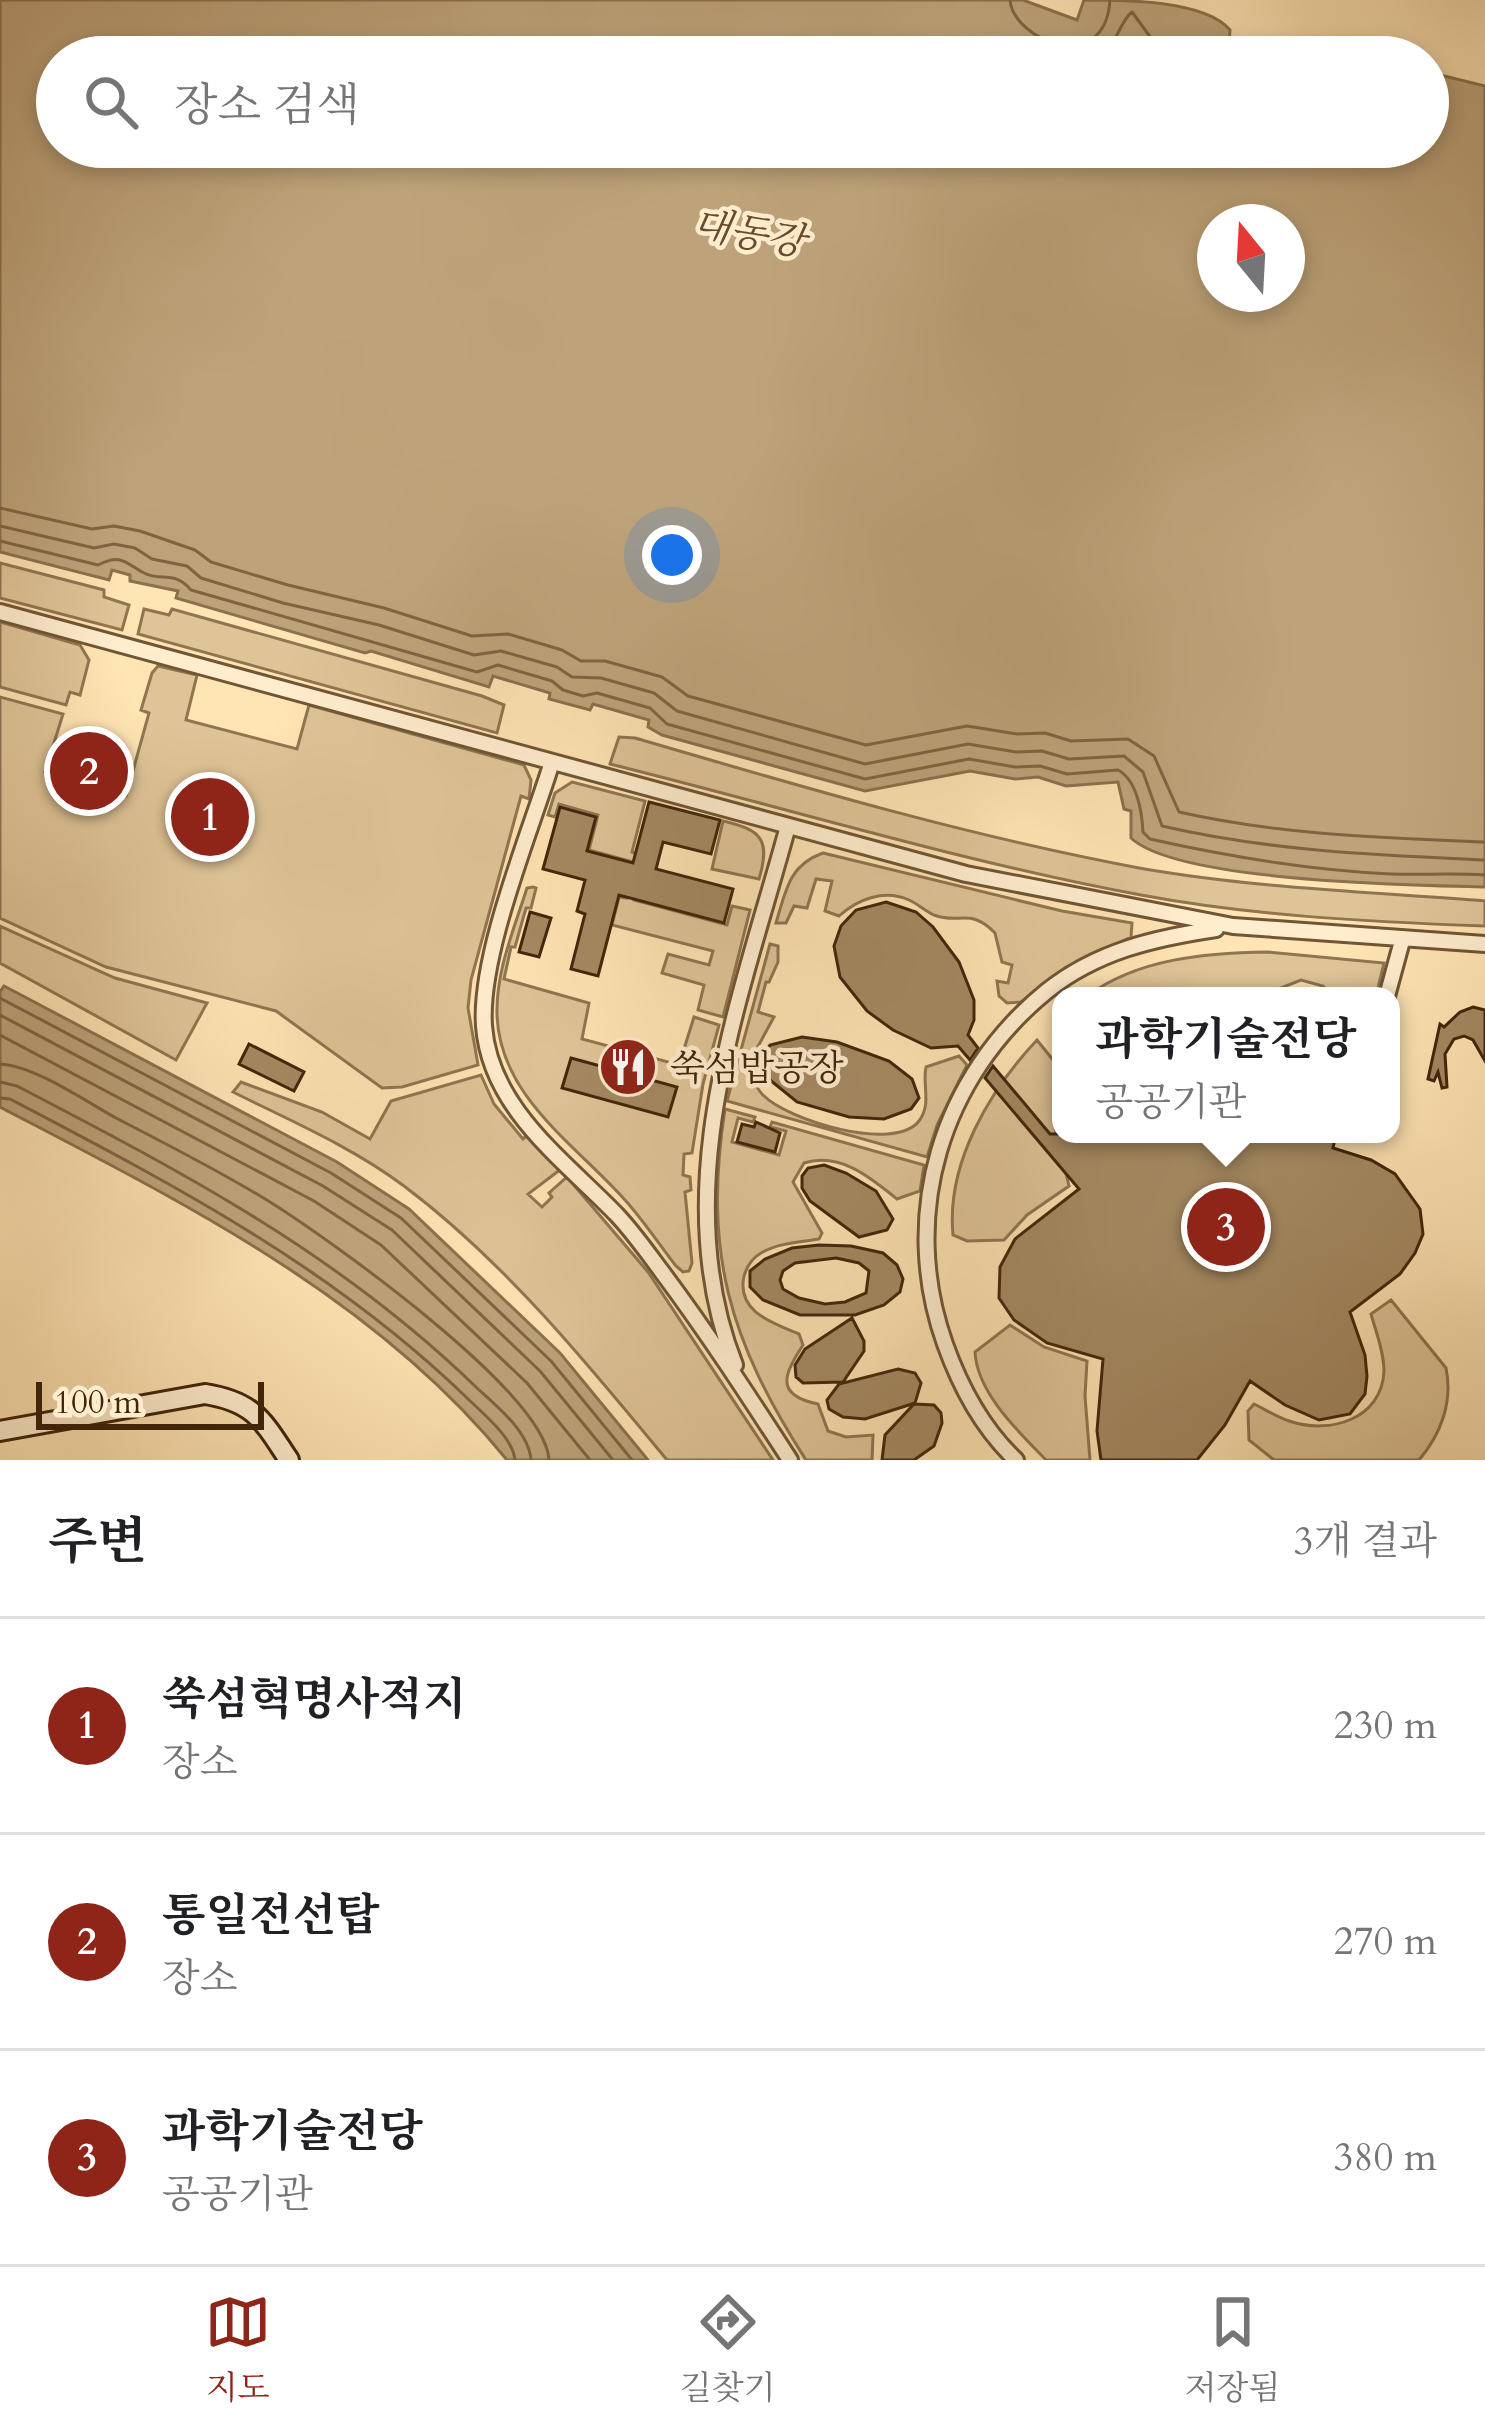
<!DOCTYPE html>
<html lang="ko">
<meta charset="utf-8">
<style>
body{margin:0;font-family:Cardo,"Noto Serif KR",serif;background:#f2f2f2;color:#202124}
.compass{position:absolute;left:1197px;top:204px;width:108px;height:108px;border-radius:50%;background:#fff;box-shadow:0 6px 18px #0003;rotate:342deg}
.scale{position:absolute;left:36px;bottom:30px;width:228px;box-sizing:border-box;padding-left:12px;border:6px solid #41260a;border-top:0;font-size:33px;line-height:42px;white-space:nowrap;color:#41260a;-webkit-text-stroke:9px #ffedce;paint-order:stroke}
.you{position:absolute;left:672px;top:555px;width:42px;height:42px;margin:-30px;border:9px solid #fff;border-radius:50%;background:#1a73e8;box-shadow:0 0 0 18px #1a73e833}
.badge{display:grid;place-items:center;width:78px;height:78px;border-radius:50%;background:#8f2418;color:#fff;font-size:39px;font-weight:700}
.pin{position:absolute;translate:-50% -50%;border:6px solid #fff;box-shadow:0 3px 12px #0006}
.popup{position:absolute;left:1052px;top:987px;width:348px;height:156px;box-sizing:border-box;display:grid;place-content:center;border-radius:24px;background:#fff;filter:drop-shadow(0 3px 9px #0005);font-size:39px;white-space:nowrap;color:#757577}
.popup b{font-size:45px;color:#202124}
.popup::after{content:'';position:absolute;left:50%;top:100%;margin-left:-24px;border:24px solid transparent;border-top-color:#fff}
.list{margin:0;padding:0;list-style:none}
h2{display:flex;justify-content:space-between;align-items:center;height:156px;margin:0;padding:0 48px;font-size:51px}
h2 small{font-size:39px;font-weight:400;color:#757577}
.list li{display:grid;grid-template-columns:78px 1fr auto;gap:36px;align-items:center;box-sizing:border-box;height:216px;padding:0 48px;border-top:3px solid #e0e0e0}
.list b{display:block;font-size:45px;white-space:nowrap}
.list p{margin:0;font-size:39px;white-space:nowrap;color:#757577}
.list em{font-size:39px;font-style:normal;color:#757577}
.icon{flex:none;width:66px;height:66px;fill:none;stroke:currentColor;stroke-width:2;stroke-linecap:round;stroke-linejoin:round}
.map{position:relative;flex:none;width:1485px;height:1460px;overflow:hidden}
.search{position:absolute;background:#fff;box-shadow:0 6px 18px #0003;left:36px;right:36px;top:36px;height:132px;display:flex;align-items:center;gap:30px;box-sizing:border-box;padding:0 42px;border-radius:66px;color:#757577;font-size:45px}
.sheet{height:804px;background:#fff}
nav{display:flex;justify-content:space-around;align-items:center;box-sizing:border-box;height:168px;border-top:3px solid #e0e0e0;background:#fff;font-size:33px;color:#757577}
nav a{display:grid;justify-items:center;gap:6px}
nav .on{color:#8f2418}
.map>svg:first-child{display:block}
.green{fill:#dfc497;stroke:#907550;stroke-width:3}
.water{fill:#bea37a;stroke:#8c714d;stroke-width:3;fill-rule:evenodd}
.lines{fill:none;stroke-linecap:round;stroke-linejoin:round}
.shore{stroke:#806442;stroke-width:3}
.building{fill:#a48962;stroke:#41260a;stroke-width:3;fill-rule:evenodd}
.street-casing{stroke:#705634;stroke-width:20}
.secondary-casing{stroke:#41260a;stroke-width:24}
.street{stroke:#ffedce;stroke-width:14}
.secondary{stroke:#ffedce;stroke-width:18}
.labels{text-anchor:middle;stroke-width:9;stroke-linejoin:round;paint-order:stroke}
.poi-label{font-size:36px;fill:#41260a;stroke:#ffedce;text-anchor:start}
.water-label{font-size:39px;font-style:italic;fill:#664c2c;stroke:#ffedce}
</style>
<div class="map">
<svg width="1485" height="1460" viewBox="0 0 1485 1460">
<rect width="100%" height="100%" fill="#ffe4b4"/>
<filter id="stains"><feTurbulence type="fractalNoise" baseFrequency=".00167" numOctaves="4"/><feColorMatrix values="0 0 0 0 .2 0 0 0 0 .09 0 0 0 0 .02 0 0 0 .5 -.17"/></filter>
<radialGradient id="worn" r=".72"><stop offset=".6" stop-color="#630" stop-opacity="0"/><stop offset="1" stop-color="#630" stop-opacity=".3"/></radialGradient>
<path class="green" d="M0,563L104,590V597L129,605L122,630L0,598Z
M144,609L169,615L172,609L482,696L504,705L497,733L138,634Z
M0,622L80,645L89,660L80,695L70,692L66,705L0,687Z
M158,666L197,675L186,720L297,749L309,705L524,765L531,780L529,799L521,796L471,980L468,1008L478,1065L402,1087L382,1088L276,1011L106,967L0,918V697L63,714L45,772C54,778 57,787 66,794C88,810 106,796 126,796L149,713L141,710L152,673Z
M619,737L635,738C802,787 968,836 1139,868C1253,888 1370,892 1485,901V926C1371,922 1253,916 1141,895C962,862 787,808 610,764Z
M572,782L645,801L632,852L645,857L634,900L727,925L732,906L750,910L723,1017L698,1010L704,985L662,973L668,954L709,965L713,951L612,925L619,897L627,898L637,863L589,850L598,815L559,804L555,817L548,815L555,793Z
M723,821C761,830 771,839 759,879L712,869Z
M823,853L1062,911L1132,923L1131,937L1065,968L1021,1002L1007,1003L999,996L997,981L1008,983L1012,965L1002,962L995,933C970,907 960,925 934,915C925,911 918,904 909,900C884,889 858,899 839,916L825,911L832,881L816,879L807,908L794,906L786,923H776C786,890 789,865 823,853Z
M533,887L536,888L531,908H526L515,947H511L504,979L589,1003L582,1039L679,1065L694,1017L719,1025L703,1084L692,1153L684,1154L683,1175L690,1177L691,1190L685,1192L692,1263L689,1271L683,1272L676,1266C659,1244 643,1220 625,1200C575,1144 499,1096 497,1014C496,971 514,929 527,888Z
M0,926L115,978L207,1003L176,1060L0,963Z
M770,944L778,946V962L769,982H766L758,1012L774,1017L750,1061C751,1073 754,1086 763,1095C787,1120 894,1153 919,1121C932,1104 922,1085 926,1067L959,1056L967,1065L937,1125L927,1157L727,1101Z
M1268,952L1384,963L1376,996H1333L1323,986L1301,980L1260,996H1087C1139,958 1206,953 1268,952Z
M1037,1040L1061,1070L1055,1128L1069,1186L1027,1215L1004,1240L967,1241L953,1235C946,1163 990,1090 1037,1040Z
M481,1075L494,1104L523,1139L526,1136L561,1169L528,1194L542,1207L552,1197L549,1193L567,1177L648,1272L773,1460H667C587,1363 505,1262 404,1186C352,1147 291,1121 233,1092L241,1082L322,1112L370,1139L391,1101Z
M725,1109L755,1117L753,1122L738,1118L732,1142L779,1155L786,1131L770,1127L772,1122L924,1165L920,1191L897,1199C870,1177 840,1152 804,1163L793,1182L822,1233L819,1239C800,1242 778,1243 761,1253C752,1258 747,1266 744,1276C736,1312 773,1323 799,1334L803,1345C785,1373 773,1395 818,1404L828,1431L846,1437L873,1435L872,1460H806C729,1340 703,1252 725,1109Z
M1391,1300L1446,1368C1453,1402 1441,1434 1419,1460H1274L1249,1440L1248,1411L1254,1404C1266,1410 1277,1417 1289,1421C1330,1435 1382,1419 1384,1371C1384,1352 1376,1332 1371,1314Z
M1010,1325L1044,1347L1087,1361L1085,1396L1090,1460H1046C1019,1432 977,1393 975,1352Z"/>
<path class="water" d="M0,0H1023L1077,20L1084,0C1124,0 1205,0 1230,30L1228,57H57V147H1428V72L1485,86V887C1414,885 1178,882 1131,838V811L1124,809L1118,782L1066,786L1038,777L1015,779L970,771L865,791L662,735L648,727L649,720L593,704L590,710L549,699L550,693L493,676L489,687L371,651L365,653L176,598L178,591L130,581V575L112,570L109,580L0,552ZM1287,222V294H1215V222Z
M4,986L337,1162L409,1209L560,1353L648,1460H507C375,1297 182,1202 0,1107V992Z"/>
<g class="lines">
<path class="shore" d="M1010,0C1013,40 1105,78 1110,0
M1101,57C1117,45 1119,22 1132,12L1151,38L1184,57
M0,508L92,529L114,526L140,531L195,550L211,562L288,585L384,608L472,636L508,634L562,650L581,661H605L662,677L688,696L866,745L967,726L1017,734L1045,733L1071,741L1128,739L1154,756L1179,812C1281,835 1382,838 1485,842
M0,526L94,548L114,544L135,548L152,559L187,566L201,578L283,603L379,625L474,655L501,651L557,667L572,677L601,678L654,693L677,711L865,764L968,744L1016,752L1042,751L1069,759L1124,756L1143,772L1162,826C1270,851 1375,855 1485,860
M0,541L98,565C122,553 125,563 144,573C162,582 174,570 191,590L477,672L498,665L552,681L563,690L583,696L597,693L650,708L667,724L865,779L969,759L1015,767L1040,766L1067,774L1118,770C1137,780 1142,812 1143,832L1150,839C1230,857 1309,870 1391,874C1422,875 1454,873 1485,875
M0,998L331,1173L401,1218L551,1361L632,1460
M0,1015L323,1186L392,1230L540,1371L613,1460
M0,1035L314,1201L381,1245L527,1383L590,1460
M0,1064C35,1066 85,1101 116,1118C168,1145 220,1171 270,1202C329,1239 546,1393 549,1460
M0,1082L17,1086C186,1174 339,1254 477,1388C497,1406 529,1432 531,1460
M0,1098L10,1099C174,1185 330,1266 465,1396C481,1412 513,1437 515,1460"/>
</g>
<path class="building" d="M649,802L720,820L711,854L663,842L656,869L733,889L724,923L619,895L598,976L571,969L585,914L577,911L585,880L543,869L560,807L596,817L587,851L633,863Z
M886,902L916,912L933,927L959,962L974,1000V1020L968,1035L978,1048L970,1060L958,1046L931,1048L893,1030L867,1011L840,977L834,946L841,926L856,910Z
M530,912L551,918L539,957L519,952Z
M1473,1007L1485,1010V1061L1473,1040L1464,1036L1454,1039L1445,1054L1447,1087L1442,1088L1438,1072L1434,1081L1428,1079L1440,1024L1444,1027L1460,1012Z
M802,1037L837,1042L889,1061L912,1079L919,1098L911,1109L884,1119L849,1117L797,1102L770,1080L763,1063L764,1053L770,1045Z
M249,1044L304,1072L294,1091L239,1064Z
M571,1058L677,1087L668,1117L562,1088Z
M993,1066L1050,1134H1336L1333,1148L1371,1160L1395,1174L1420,1209L1423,1234L1415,1253L1400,1274L1350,1312L1365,1355L1367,1376L1365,1394L1350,1414L1319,1420L1285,1405L1250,1381L1225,1425L1197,1460H1101L1097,1431L1103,1359L1047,1343L1014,1320L999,1298L1000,1267L1015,1239L1079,1189L985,1078Z
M756,1122L780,1133L775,1152L737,1142L742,1124L754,1127Z
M824,1165L846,1173L876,1191L893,1219L887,1230L859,1237L810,1201L802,1188V1176L808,1168Z
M819,1245L851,1246L883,1253L897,1265L903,1279L900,1292L884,1305L855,1315H800L763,1300L750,1287V1271L765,1259L792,1248ZM836,1258L859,1263L869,1271L866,1293L845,1302L825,1304L799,1298L783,1289L780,1280L783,1271L795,1263Z
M852,1318L864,1341V1351L843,1382L803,1383L796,1377L795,1365L805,1349Z
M898,1369L915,1373L921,1383L915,1403L865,1419L843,1417L829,1409L827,1400L839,1384Z
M914,1404L934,1405L941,1413L942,1423L934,1446L914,1460H882L885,1435Z"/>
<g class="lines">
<defs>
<path id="street" d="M0,612L966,874L1233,926L1485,944
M552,762C530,833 479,955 484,1026C490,1108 564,1160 617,1215C633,1232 648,1253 662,1272C707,1332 749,1397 790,1460
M1387,996L1402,941
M735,1365C665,1188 741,999 788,826
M1016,1460C983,1429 960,1386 945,1344C899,1215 941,1077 1047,991C1097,951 1155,938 1216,929"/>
<path id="secondary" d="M0,1431L205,1394C255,1402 263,1421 289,1460"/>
</defs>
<use href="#street" class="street-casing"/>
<use href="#secondary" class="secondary-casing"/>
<use href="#street" class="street"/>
<use href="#secondary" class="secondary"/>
</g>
<defs>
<symbol id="restaurant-disc" viewBox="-11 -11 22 22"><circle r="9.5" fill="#8f2418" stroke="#ffedce"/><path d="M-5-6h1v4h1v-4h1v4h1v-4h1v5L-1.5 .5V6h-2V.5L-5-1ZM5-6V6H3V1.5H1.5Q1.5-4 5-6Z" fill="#fff"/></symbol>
</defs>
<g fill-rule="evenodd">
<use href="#restaurant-disc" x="595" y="1034" width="66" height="66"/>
</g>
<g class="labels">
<g class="poi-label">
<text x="670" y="1080">쑥섬밥공장</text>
</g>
<g class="water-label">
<text transform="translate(749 232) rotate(10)" y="14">대동강</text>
</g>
</g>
<rect width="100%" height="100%" filter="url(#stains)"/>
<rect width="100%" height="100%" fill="url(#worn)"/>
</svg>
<svg class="compass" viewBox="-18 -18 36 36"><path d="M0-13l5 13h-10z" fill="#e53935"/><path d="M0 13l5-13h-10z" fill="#757577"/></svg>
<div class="scale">100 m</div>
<div class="you"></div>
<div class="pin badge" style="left:210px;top:817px">1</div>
<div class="pin badge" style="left:89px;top:771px">2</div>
<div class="pin badge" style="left:1226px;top:1227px">3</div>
<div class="popup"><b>과학기술전당</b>공공기관</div>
<div class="search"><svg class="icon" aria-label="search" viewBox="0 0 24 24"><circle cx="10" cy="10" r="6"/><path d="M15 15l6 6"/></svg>장소 검색</div>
</div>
<section class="sheet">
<h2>주변<small>3개 결과</small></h2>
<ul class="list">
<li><span class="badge">1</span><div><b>쑥섬혁명사적지</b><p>장소</p></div><em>230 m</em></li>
<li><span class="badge">2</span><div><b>통일전선탑</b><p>장소</p></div><em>270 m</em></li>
<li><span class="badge">3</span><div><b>과학기술전당</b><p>공공기관</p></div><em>380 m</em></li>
</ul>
</section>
<nav>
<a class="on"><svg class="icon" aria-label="map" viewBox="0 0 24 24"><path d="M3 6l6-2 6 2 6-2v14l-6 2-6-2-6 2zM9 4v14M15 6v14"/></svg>지도</a>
<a><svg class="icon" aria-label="directions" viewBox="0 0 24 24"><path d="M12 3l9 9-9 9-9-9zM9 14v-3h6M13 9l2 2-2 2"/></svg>길찾기</a>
<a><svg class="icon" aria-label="saved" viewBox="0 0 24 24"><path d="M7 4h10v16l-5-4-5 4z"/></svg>저장됨</a>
</nav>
